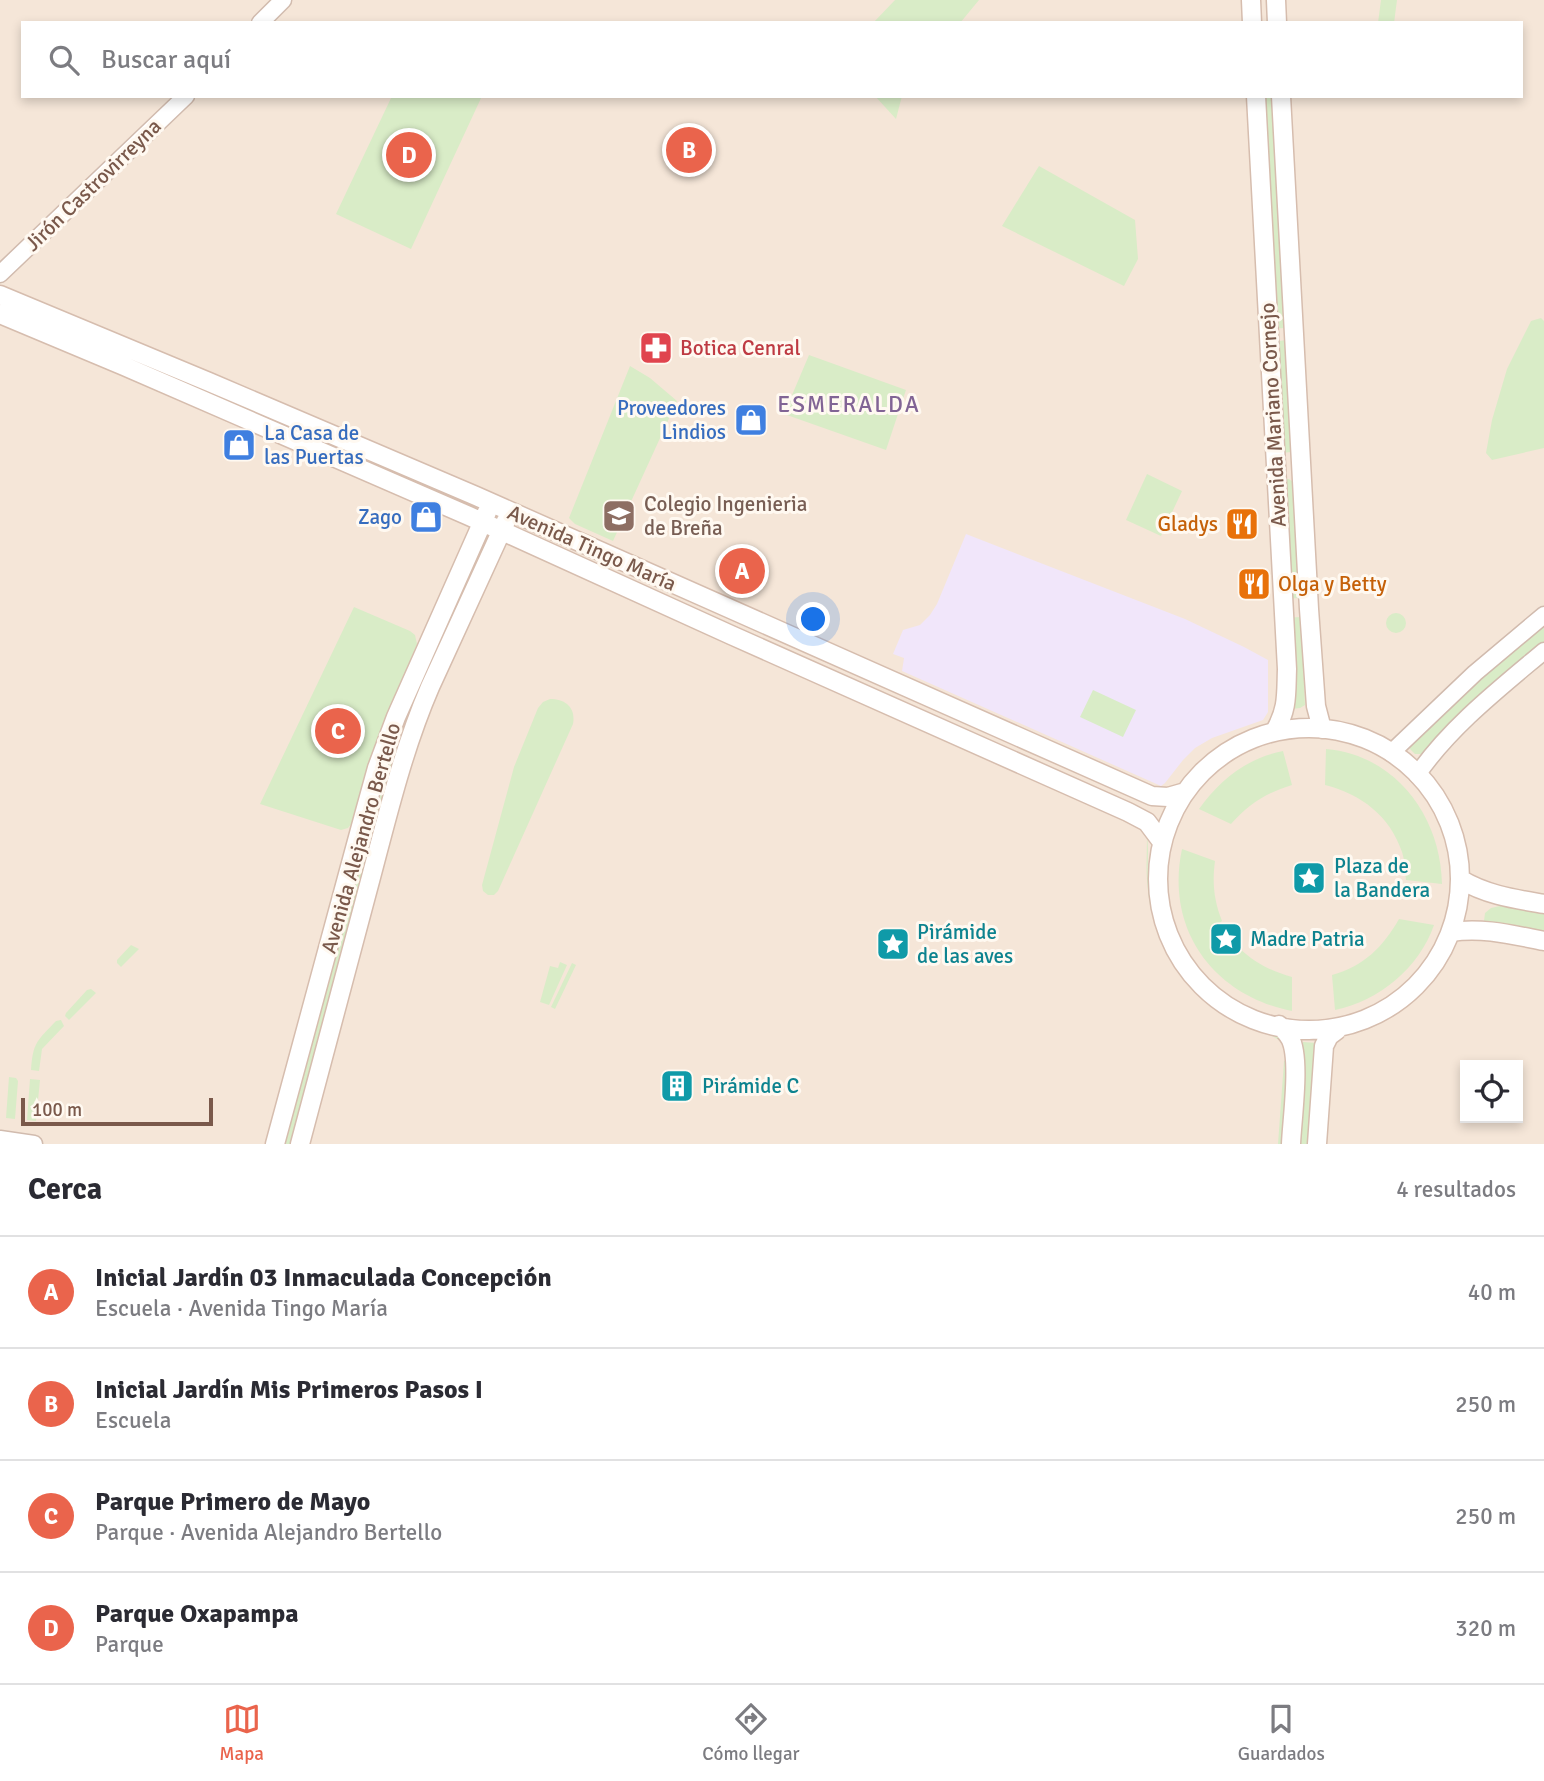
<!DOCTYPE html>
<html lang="es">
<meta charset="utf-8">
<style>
body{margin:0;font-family:Signika,sans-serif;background:#f7f7f7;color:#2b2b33}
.controls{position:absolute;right:21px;bottom:21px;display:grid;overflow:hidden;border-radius:0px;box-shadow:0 4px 10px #0003}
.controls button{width:63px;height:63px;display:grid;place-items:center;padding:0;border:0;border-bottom:2px solid #e1e1e2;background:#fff;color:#2b2b33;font:35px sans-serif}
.scale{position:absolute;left:21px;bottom:18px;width:192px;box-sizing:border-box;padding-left:7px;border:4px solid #7a594b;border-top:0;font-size:19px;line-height:24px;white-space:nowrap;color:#7a594b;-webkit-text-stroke:5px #fff9f1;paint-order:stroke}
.you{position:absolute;left:814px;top:620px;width:24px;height:24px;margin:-18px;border:5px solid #fff;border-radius:50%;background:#1a73e8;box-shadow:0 0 0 10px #1a73e833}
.badge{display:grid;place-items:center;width:46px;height:46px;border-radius:50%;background:#ea644c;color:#fff;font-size:23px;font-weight:700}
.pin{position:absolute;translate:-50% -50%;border:4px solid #fff;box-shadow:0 2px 7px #0006}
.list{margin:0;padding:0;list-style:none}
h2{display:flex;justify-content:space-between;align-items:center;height:91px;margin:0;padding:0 28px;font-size:30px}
h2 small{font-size:23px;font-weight:400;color:#7c7c81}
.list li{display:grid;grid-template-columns:46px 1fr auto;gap:21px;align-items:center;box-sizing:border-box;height:112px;padding:0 28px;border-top:2px solid #e1e1e2}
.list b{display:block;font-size:26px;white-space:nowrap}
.list p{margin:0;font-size:23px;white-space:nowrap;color:#7c7c81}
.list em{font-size:23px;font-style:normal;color:#7c7c81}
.icon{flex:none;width:38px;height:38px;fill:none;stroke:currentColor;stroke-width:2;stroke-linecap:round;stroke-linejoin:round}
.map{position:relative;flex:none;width:1544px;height:1144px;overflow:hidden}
.search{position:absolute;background:#fff;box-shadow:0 4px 10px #0003;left:21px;right:21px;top:21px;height:77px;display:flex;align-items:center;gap:18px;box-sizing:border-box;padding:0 24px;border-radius:0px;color:#7c7c81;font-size:26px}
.sheet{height:539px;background:#fff}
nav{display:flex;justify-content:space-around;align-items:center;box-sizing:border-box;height:98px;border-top:2px solid #e1e1e2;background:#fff;font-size:19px;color:#7c7c81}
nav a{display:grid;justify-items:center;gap:4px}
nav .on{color:#ea644c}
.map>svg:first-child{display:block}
.residential{fill:#f5e6d8;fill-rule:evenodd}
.education{fill:#f1e6fa}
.green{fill:#d9ecc7}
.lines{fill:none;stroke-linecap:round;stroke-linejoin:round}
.tertiary-casing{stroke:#d1bbae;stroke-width:19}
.secondary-casing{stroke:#d6bdae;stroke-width:21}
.tertiary{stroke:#fff;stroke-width:16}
.secondary{stroke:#fff;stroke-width:18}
.labels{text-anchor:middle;stroke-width:6;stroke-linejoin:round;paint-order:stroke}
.street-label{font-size:21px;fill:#7a594b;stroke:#fff9f1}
.health-label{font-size:21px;fill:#be3a42;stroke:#fff9f1;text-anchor:start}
.shop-label{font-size:21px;fill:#366cbe;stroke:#fff9f1;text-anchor:end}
.education-label{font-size:21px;fill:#785e54;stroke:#fff9f1;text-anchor:start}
.food-label{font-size:21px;fill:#c56008;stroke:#fff9f1;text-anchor:end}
.culture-label{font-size:21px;fill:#0d838f;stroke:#fff9f1;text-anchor:start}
.neighbourhood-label{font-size:23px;letter-spacing:2px;fill:#816495;stroke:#fff9f1}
</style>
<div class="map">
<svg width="1544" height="1144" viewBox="0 0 1544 1144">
<rect width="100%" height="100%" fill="#fdf4ea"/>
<path class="residential" d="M0,0H1544V1144H0ZM23,23H1521V96H23ZM1465,1065H1518V1118H1465Z"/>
<path class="education" d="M966,534L1185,619L1244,647L1268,660V712L1263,720L1212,738L1195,748L1183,760L1165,783L1161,786L902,671L904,658L893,654L903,630L920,625L930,615L937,604Z"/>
<path class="green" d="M895,0H979L960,23H873Z
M1381,0H1397L1394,23H1378Z
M392,96H482L411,249L336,214Z
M875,96H902L896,119Z
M1257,96H1269L1272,99L1285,328L1266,329Z
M1039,166L1135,220L1138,259L1124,286L1002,226Z
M1541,318L1544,321V448L1492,460L1486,453L1492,420L1507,369L1531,321Z
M1286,340L1291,452L1273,454L1267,343Z
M809,355L906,390L886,450L784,414Z
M630,366L650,378L677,401L613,541L575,524L569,518Z
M1147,474L1182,491L1161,536L1126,520Z
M1280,479H1289L1294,483L1300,598L1281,599Z
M477,542L485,546L407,722L293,1144H279L373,791Z
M354,607L410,631L415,635L417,644L375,746L352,823L348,828L341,830L260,804Z
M1386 623a10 10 0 1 1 20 0a10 10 0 1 1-20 0Z
M1301,617L1305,705L1300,708L1292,709L1280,618Z
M1544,621V643L1421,754H1415L1410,749V745L1451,703Z
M1093,690L1136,710L1123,737L1080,717Z
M550,699C566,699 576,708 573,724L498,891L494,895H488L483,891L482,885L514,767L538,708L543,702Z
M1326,749C1396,755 1441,817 1442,884L1406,880C1405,871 1405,861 1402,852C1390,816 1361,794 1325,785Z
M1283,751L1292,785C1266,793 1249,804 1231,824L1199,809C1220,780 1247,758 1283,751Z
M1147,837C1149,851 1147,866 1148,880C1152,934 1180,988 1228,1015C1238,1020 1247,1025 1258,1029C1264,1031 1272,1032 1278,1036C1281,1039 1282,1042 1284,1045C1271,1030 1245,1028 1228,1017C1179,988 1150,936 1147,880C1146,865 1147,851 1147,837Z
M1182,849L1215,861C1212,883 1214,901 1222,921L1216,926L1232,952L1239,948C1255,963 1271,971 1292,977V1011C1213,995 1165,929 1182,849Z
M1500,906L1544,913V937L1491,928L1484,921L1485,913L1491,908Z
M1399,919L1434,925C1419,968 1379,1001 1335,1010L1332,975C1364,966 1383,947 1399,919Z
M131,945L139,949L121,967L117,963V960Z
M560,962L567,965L549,1005L540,1002L550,966L558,968Z
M572,963L576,965L555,1009L551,1007Z
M91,989L96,993L69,1020L65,1016L66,1013L87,990Z
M61,1020L64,1026L42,1049L39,1071L31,1070C33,1042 37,1041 56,1021Z
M1303,1042L1317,1043L1312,1144H1296Z
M1284,1061H1289L1283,1144H1278Z
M9,1077L16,1078L18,1081L15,1119L6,1118Z
M30,1079L40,1080L36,1121L27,1120Z"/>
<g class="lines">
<defs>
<path id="tertiary" d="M260,23L283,0
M0,274L186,96
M1391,753L1475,673L1544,615
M1417,775C1450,727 1500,688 1544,651
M0,1139L34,1144"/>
<path id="secondary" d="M1251,0L1252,23
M1276,0L1277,23
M1256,96L1287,669C1286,695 1288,708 1275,731
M1281,96L1309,609L1316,706L1322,729
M0,295L209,382L476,496L1152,796L1168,797L1182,793
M0,314L124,366L469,516L731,635L1128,812L1147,822L1162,842
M1158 879a151 151 0 1 1 302 0a151 151 0 1 1-302 0Z
M1460,879C1486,895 1515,899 1544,904
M1451,932C1483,927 1513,935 1544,941
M1279,1025C1283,1029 1287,1033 1290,1038C1301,1058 1292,1119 1291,1144
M275,1144L364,815L377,768L396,717L487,512
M300,1144C322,1061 344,979 366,896C385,826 401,754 430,687L506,521
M1317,1144L1324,1046L1329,1036L1337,1030"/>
</defs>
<use href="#tertiary" class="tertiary-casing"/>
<use href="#secondary" class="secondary-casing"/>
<use href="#tertiary" class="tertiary"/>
<use href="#secondary" class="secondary"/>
</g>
<defs>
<symbol id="pharmacy-square" viewBox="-11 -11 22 22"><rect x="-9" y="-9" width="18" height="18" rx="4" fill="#e0444e" stroke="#fff9f1"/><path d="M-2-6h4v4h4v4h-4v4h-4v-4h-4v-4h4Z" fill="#fff"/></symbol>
<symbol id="shop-square" viewBox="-11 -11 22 22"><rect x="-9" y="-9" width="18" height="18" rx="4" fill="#3f7fe0" stroke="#fff9f1"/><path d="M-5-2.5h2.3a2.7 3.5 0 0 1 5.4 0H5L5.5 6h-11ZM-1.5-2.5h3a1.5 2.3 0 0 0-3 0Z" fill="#fff"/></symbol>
<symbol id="school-square" viewBox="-11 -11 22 22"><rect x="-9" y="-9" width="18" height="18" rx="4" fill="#8d6e63" stroke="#fff9f1"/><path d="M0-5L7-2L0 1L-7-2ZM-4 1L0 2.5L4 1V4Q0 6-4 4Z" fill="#fff"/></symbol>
<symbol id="restaurant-square" viewBox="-11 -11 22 22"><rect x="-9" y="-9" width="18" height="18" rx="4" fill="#e8710a" stroke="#fff9f1"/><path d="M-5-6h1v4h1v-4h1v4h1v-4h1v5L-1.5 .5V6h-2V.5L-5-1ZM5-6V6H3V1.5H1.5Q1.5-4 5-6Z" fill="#fff"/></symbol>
<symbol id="sight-square" viewBox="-11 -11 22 22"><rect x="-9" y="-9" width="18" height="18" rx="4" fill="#0f9aa8" stroke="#fff9f1"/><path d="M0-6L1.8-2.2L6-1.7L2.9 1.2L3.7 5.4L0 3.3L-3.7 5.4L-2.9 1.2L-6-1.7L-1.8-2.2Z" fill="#fff"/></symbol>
<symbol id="building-square" viewBox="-11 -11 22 22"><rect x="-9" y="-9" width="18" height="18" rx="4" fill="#0f9aa8" stroke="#fff9f1"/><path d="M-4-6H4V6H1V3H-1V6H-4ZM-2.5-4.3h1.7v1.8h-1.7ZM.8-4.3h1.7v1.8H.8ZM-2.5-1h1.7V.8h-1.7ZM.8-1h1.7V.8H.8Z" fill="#fff"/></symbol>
</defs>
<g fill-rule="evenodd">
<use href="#pharmacy-square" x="637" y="329" width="38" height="38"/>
<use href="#shop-square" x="732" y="401" width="38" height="38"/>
<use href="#shop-square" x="220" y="426" width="38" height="38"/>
<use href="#school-square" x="600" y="497" width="38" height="38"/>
<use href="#shop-square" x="407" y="498" width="38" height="38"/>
<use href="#restaurant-square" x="1223" y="505" width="38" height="38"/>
<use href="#restaurant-square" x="1235" y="565" width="38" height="38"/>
<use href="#sight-square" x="1290" y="859" width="38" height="38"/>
<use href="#sight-square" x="1207" y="920" width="38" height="38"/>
<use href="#sight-square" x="874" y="925" width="38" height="38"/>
<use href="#building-square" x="658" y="1067" width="38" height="38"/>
</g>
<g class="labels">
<g class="street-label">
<text transform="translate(93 185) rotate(-44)" y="7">Jirón Castrovirreyna</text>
<text transform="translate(1273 415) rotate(-93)" y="7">Avenida Mariano Cornejo</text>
<text transform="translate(592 548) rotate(24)" y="7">Avenida Tingo María</text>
<text transform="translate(361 838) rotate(-74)" y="7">Avenida Alejandro Bertello</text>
</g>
<g class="health-label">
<text x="680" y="355">Botica Cenral</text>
</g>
<g class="shop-label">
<text x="726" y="415">Proveedores<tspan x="726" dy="24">Lindios</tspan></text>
<text x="264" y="440" text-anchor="start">La Casa de<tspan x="264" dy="24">las Puertas</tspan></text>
<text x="402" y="524">Zago</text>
</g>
<g class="education-label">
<text x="644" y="511">Colegio Ingenieria<tspan x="644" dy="24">de Breña</tspan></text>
</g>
<g class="food-label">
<text x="1218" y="531">Gladys</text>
<text x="1278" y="591" text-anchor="start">Olga y Betty</text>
</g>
<g class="culture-label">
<text x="1334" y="873">Plaza de<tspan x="1334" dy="24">la Bandera</tspan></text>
<text x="917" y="939">Pirámide<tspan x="917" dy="24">de las aves</tspan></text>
<text x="1250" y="946">Madre Patria</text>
<text x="702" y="1093">Pirámide C</text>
</g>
<g class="neighbourhood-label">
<text x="849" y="412">ESMERALDA</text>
</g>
</g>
</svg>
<div class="controls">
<button><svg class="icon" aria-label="locate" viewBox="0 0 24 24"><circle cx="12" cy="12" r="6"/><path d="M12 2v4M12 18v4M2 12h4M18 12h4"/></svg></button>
</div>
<div class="scale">100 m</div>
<div class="you"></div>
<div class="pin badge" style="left:742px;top:571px">A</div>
<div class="pin badge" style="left:689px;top:150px">B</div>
<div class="pin badge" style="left:338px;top:731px">C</div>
<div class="pin badge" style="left:409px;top:155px">D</div>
<div class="search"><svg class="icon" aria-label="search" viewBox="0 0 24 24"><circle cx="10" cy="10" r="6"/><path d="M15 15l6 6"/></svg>Buscar aquí</div>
</div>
<section class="sheet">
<h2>Cerca<small>4 resultados</small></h2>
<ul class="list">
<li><span class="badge">A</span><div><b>Inicial Jardín 03 Inmaculada Concepción</b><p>Escuela · Avenida Tingo María</p></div><em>40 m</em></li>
<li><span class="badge">B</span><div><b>Inicial Jardín Mis Primeros Pasos I</b><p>Escuela</p></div><em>250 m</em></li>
<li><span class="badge">C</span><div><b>Parque Primero de Mayo</b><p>Parque · Avenida Alejandro Bertello</p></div><em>250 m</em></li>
<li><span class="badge">D</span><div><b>Parque Oxapampa</b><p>Parque</p></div><em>320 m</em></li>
</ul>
</section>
<nav>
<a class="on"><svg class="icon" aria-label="map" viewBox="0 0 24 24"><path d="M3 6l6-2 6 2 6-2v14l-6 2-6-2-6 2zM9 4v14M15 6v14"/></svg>Mapa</a>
<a><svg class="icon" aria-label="directions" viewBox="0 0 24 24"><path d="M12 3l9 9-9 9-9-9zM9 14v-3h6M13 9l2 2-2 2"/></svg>Cómo llegar</a>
<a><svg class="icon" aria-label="saved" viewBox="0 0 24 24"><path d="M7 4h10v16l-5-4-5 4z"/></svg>Guardados</a>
</nav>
